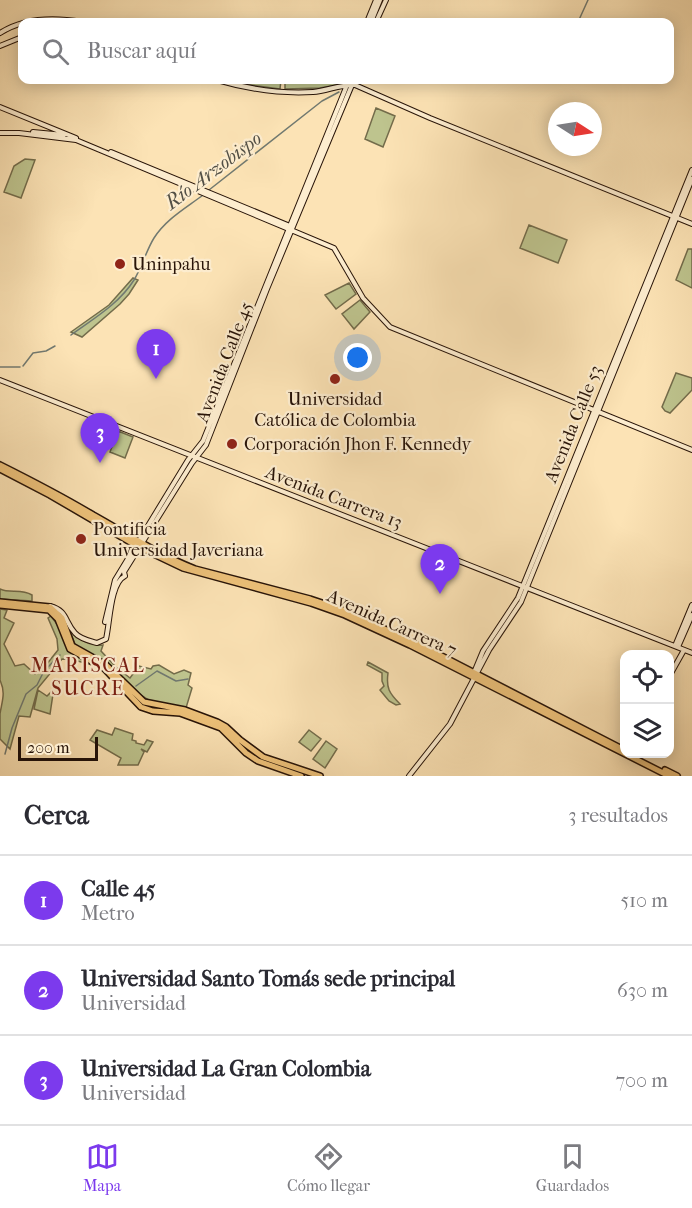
<!DOCTYPE html>
<html lang="es">
<meta charset="utf-8">
<style>
body{margin:0;font-family:"IM FELL French Canon",serif;background:#f2f2f3;color:#2b2b33}
.controls{position:absolute;right:18px;bottom:18px;display:grid;overflow:hidden;border-radius:12px;box-shadow:0 3px 15px #0003}
.controls button{width:54px;height:54px;display:grid;place-items:center;padding:0;border:0;border-bottom:2px solid #e1e1e2;background:#fff;color:#2b2b33;font:30px sans-serif}
.compass{position:absolute;left:548px;top:102px;width:54px;height:54px;border-radius:50%;background:#fff;box-shadow:0 3px 15px #0003;rotate:102deg}
.scale{position:absolute;left:18px;bottom:15px;width:80px;box-sizing:border-box;padding-left:6px;border:3px solid #281408;border-top:0;font-size:16px;line-height:21px;white-space:nowrap;color:#281408;-webkit-text-stroke:4px #fdedcf;paint-order:stroke}
.you{position:absolute;left:358px;top:358px;width:21px;height:21px;margin:-15px;border:4px solid #fff;border-radius:50%;background:#1a73e8;box-shadow:0 0 0 9px #1a73e833}
.badge{display:grid;place-items:center;width:39px;height:39px;border-radius:50%;background:#7c3aed;color:#fff;font-size:20px;font-weight:700}
.pin{position:absolute;translate:-50% -50px;filter:drop-shadow(0 2px 3px #0008)}
.pin::after{content:'';position:absolute;top:32px;width:21px;height:18px;background:inherit;clip-path:polygon(0 0,100% 0,50% 100%)}
.list{margin:0;padding:0;list-style:none}
h2{display:flex;justify-content:space-between;align-items:center;height:78px;margin:0;padding:0 24px;font-size:26px}
h2 small{font-size:20px;font-weight:400;color:#7c7c81}
.list li{display:grid;grid-template-columns:39px 1fr auto;gap:18px;align-items:center;box-sizing:border-box;height:90px;padding:0 24px;border-top:2px solid #e1e1e2}
.list b{display:block;font-size:22px;white-space:nowrap}
.list p{margin:0;font-size:20px;white-space:nowrap;color:#7c7c81}
.list em{font-size:20px;font-style:normal;color:#7c7c81}
.icon{flex:none;width:33px;height:33px;fill:none;stroke:currentColor;stroke-width:2;stroke-linecap:round;stroke-linejoin:round}
.map{position:relative;flex:none;width:692px;height:776px;overflow:hidden}
.search{position:absolute;background:#fff;box-shadow:0 3px 15px #0003;left:18px;right:18px;top:18px;height:66px;display:flex;align-items:center;gap:15px;box-sizing:border-box;padding:0 21px;border-radius:12px;color:#7c7c81;font-size:22px}
.sheet{height:348px;background:#fff}
nav{display:flex;justify-content:space-around;align-items:center;box-sizing:border-box;height:84px;border-top:2px solid #e1e1e2;background:#fff;font-size:16px;color:#7c7c81}
nav a{display:grid;justify-items:center;gap:3px}
nav .on{color:#7c3aed}
.map>svg:first-child{display:block}
.green{fill:#bec48e;stroke:#736c4b;stroke-width:1.5}
.lines{fill:none;stroke-linecap:round;stroke-linejoin:round}
.stream{stroke:#717970;stroke-width:1.5}
.secondary-casing{stroke:#281408;stroke-width:6}
.primary-casing{stroke:#281408;stroke-width:8}
.secondary{stroke:#fdedcf;stroke-width:4}
.primary{stroke:#eec27a;stroke-width:5}
.poi-dot{fill:#8f2418;stroke:#fdedcf;stroke-width:2}
.labels{text-anchor:middle;stroke-width:4.5;stroke-linejoin:round;paint-order:stroke}
.poi-label{font-size:18px;fill:#281408;stroke:#fdedcf;text-anchor:start}
.street-label{font-size:18px;fill:#281408;stroke:#fdedcf}
.water-label{font-size:20px;font-style:italic;fill:#524f45;stroke:#fdedcf}
.neighbourhood-label{font-size:20px;letter-spacing:1.5px;fill:#7a1f14;stroke:#fdedcf}
</style>
<div class="map">
<svg width="692" height="776" viewBox="0 0 692 776">
<rect width="100%" height="100%" fill="#fce3b5"/>
<filter id="stains"><feTurbulence type="fractalNoise" baseFrequency=".00333" numOctaves="4"/><feColorMatrix values="0 0 0 0 .2 0 0 0 0 .09 0 0 0 0 .02 0 0 0 .5 -.17"/></filter>
<radialGradient id="worn" r=".72"><stop offset=".6" stop-color="#630" stop-opacity="0"/><stop offset="1" stop-color="#630" stop-opacity=".3"/></radialGradient>
<path class="green" d="M285,80H340L342,84L320,88L285,89Z
M242,81L281,80L280,89L244,84Z
M376,108L395,116L383,147L365,139Z
M25,159L35,160L21,198L4,192L14,166Z
M529,225L567,240L558,263L520,248Z
M688,249H692V288L676,280Z
M133,278L138,280L129,294L120,304L82,337L71,332L109,305Z
M349,283L356,294L336,309L325,295Z
M360,300L370,312L354,329L342,314Z
M676,373L692,378V390L670,413L665,411L662,407Z
M118,431L133,437L125,458L110,452Z
M0,589C10,594 21,588 32,595V601L0,599Z
M0,609L7,610L4,618L14,623L4,644L15,666L24,664L35,674L46,665L58,650L57,639L48,618L51,616L59,627L68,650L96,666L74,660L62,659L38,688L30,717L19,716L10,749L0,739C0,731 0,722 0,714C2,701 6,693 0,680Z
M65,621C75,635 84,647 103,645L101,651L116,667L130,678L139,666L151,669L153,666L159,665L174,674L184,670L191,673L188,685L192,688L186,708L150,701L139,694L110,665L76,646Z
M368,662L388,673C386,688 389,693 400,704L396,705L389,701L380,690L384,686L382,681V673L367,665Z
M38,690L47,696L51,692L53,694L50,714L34,709Z
M115,728L133,734L132,740L136,741V743L144,745L147,740L153,742L147,752L141,749L144,752L138,765H118L121,758L90,740L97,730L112,735Z
M309,730L321,739L311,751L299,742Z
M326,741L337,749L325,768L313,759Z"/>
<g class="lines">
<path class="stream" d="M578,22L588,0
M364,81L370,80
M209,190L322,101L339,92
M71,335C93,319 119,304 134,280C142,267 146,251 154,238C166,219 186,208 203,195
M23,366L33,353L46,351L55,346
M0,367H20
M136,686L157,671L176,681L188,679
M5,754L12,728L26,694L37,685L44,671L60,655"/>
<defs>
<path id="secondary" d="M367,22L376,0
M371,22L380,0
M376,22L386,0
M0,33C25,17 54,17 82,22
M0,46L22,37
M217,80C248,89 281,94 313,92C327,91 341,84 355,85L430,118L692,224
M0,107L76,138
M33,132L64,135
M0,133H19
M19,133L76,140L334,248L363,298L390,327L692,450
M111,152L290,226
M0,380L692,653
M50,606C68,611 64,621 75,633C80,639 90,641 97,643L106,639C110,623 110,583 125,576L124,572L192,463L206,445L267,289L354,80
M105,622L115,580L188,460L203,441L349,80
M675,646L692,605
M678,647L692,615
M473,675L483,651L518,598L692,170
M670,675L684,650
M409,776L450,724L489,650L521,602L692,179"/>
<path id="primary" d="M0,465C32,481 63,497 93,515C127,534 159,555 195,569L310,599L343,610L426,648L624,750
M0,469L50,495L139,547L183,568L311,603L345,615L410,645L669,776
M0,602L50,607L62,618L72,646L106,665L144,702L185,710L217,722L226,727L240,740L263,757L320,776
M0,605L49,610L58,619L70,649L104,668L141,707L153,711L180,713L221,728L246,753L258,761L301,776
M665,770L677,776"/>
</defs>
<use href="#secondary" class="secondary-casing"/>
<use href="#primary" class="primary-casing"/>
<use href="#secondary" class="secondary"/>
<use href="#primary" class="primary"/>
</g>
<g class="poi-dot">
<circle cx="120" cy="264" r="6"/>
<circle cx="335" cy="379" r="6"/>
<circle cx="232" cy="444" r="6"/>
<circle cx="81" cy="539" r="6"/>
</g>
<g class="labels">
<g class="poi-label">
<text x="132" y="270">Uninpahu</text>
<text x="335" y="405" text-anchor="middle">Universidad<tspan x="335" dy="21">Católica de Colombia</tspan></text>
<text x="244" y="450">Corporación Jhon F. Kennedy</text>
<text x="93" y="535">Pontificia<tspan x="93" dy="21">Universidad Javeriana</tspan></text>
</g>
<g class="street-label">
<text transform="translate(224 362) rotate(-69)" y="6">Avenida Calle 45</text>
<text transform="translate(573 424) rotate(-68)" y="6">Avenida Calle 53</text>
<text transform="translate(334 497) rotate(21)" y="6">Avenida Carrera 13</text>
<text transform="translate(392 623) rotate(24)" y="6">Avenida Carrera 7</text>
</g>
<g class="water-label">
<text transform="translate(213 170) rotate(-37)" y="7">Río Arzobispo</text>
</g>
<g class="neighbourhood-label">
<text x="88" y="672">MARISCAL<tspan x="88" dy="23">SUCRE</tspan></text>
</g>
</g>
<rect width="100%" height="100%" filter="url(#stains)"/>
<rect width="100%" height="100%" fill="url(#worn)"/>
</svg>
<div class="controls">
<button><svg class="icon" aria-label="locate" viewBox="0 0 24 24"><circle cx="12" cy="12" r="6"/><path d="M12 2v4M12 18v4M2 12h4M18 12h4"/></svg></button>
<button><svg class="icon" aria-label="layers" viewBox="0 0 24 24"><path d="M12 4l9 5-9 5-9-5zM3 14l9 5 9-5"/></svg></button>
</div>
<svg class="compass" viewBox="-18 -18 36 36"><path d="M0-13l5 13h-10z" fill="#e53935"/><path d="M0 13l5-13h-10z" fill="#7c7c81"/></svg>
<div class="scale">200 m</div>
<div class="you"></div>
<div class="pin badge" style="left:156px;top:379px">1</div>
<div class="pin badge" style="left:440px;top:594px">2</div>
<div class="pin badge" style="left:100px;top:463px">3</div>
<div class="search"><svg class="icon" aria-label="search" viewBox="0 0 24 24"><circle cx="10" cy="10" r="6"/><path d="M15 15l6 6"/></svg>Buscar aquí</div>
</div>
<section class="sheet">
<h2>Cerca<small>3 resultados</small></h2>
<ul class="list">
<li><span class="badge">1</span><div><b>Calle 45</b><p>Metro</p></div><em>510 m</em></li>
<li><span class="badge">2</span><div><b>Universidad Santo Tomás sede principal</b><p>Universidad</p></div><em>630 m</em></li>
<li><span class="badge">3</span><div><b>Universidad La Gran Colombia</b><p>Universidad</p></div><em>700 m</em></li>
</ul>
</section>
<nav>
<a class="on"><svg class="icon" aria-label="map" viewBox="0 0 24 24"><path d="M3 6l6-2 6 2 6-2v14l-6 2-6-2-6 2zM9 4v14M15 6v14"/></svg>Mapa</a>
<a><svg class="icon" aria-label="directions" viewBox="0 0 24 24"><path d="M12 3l9 9-9 9-9-9zM9 14v-3h6M13 9l2 2-2 2"/></svg>Cómo llegar</a>
<a><svg class="icon" aria-label="saved" viewBox="0 0 24 24"><path d="M7 4h10v16l-5-4-5 4z"/></svg>Guardados</a>
</nav>
